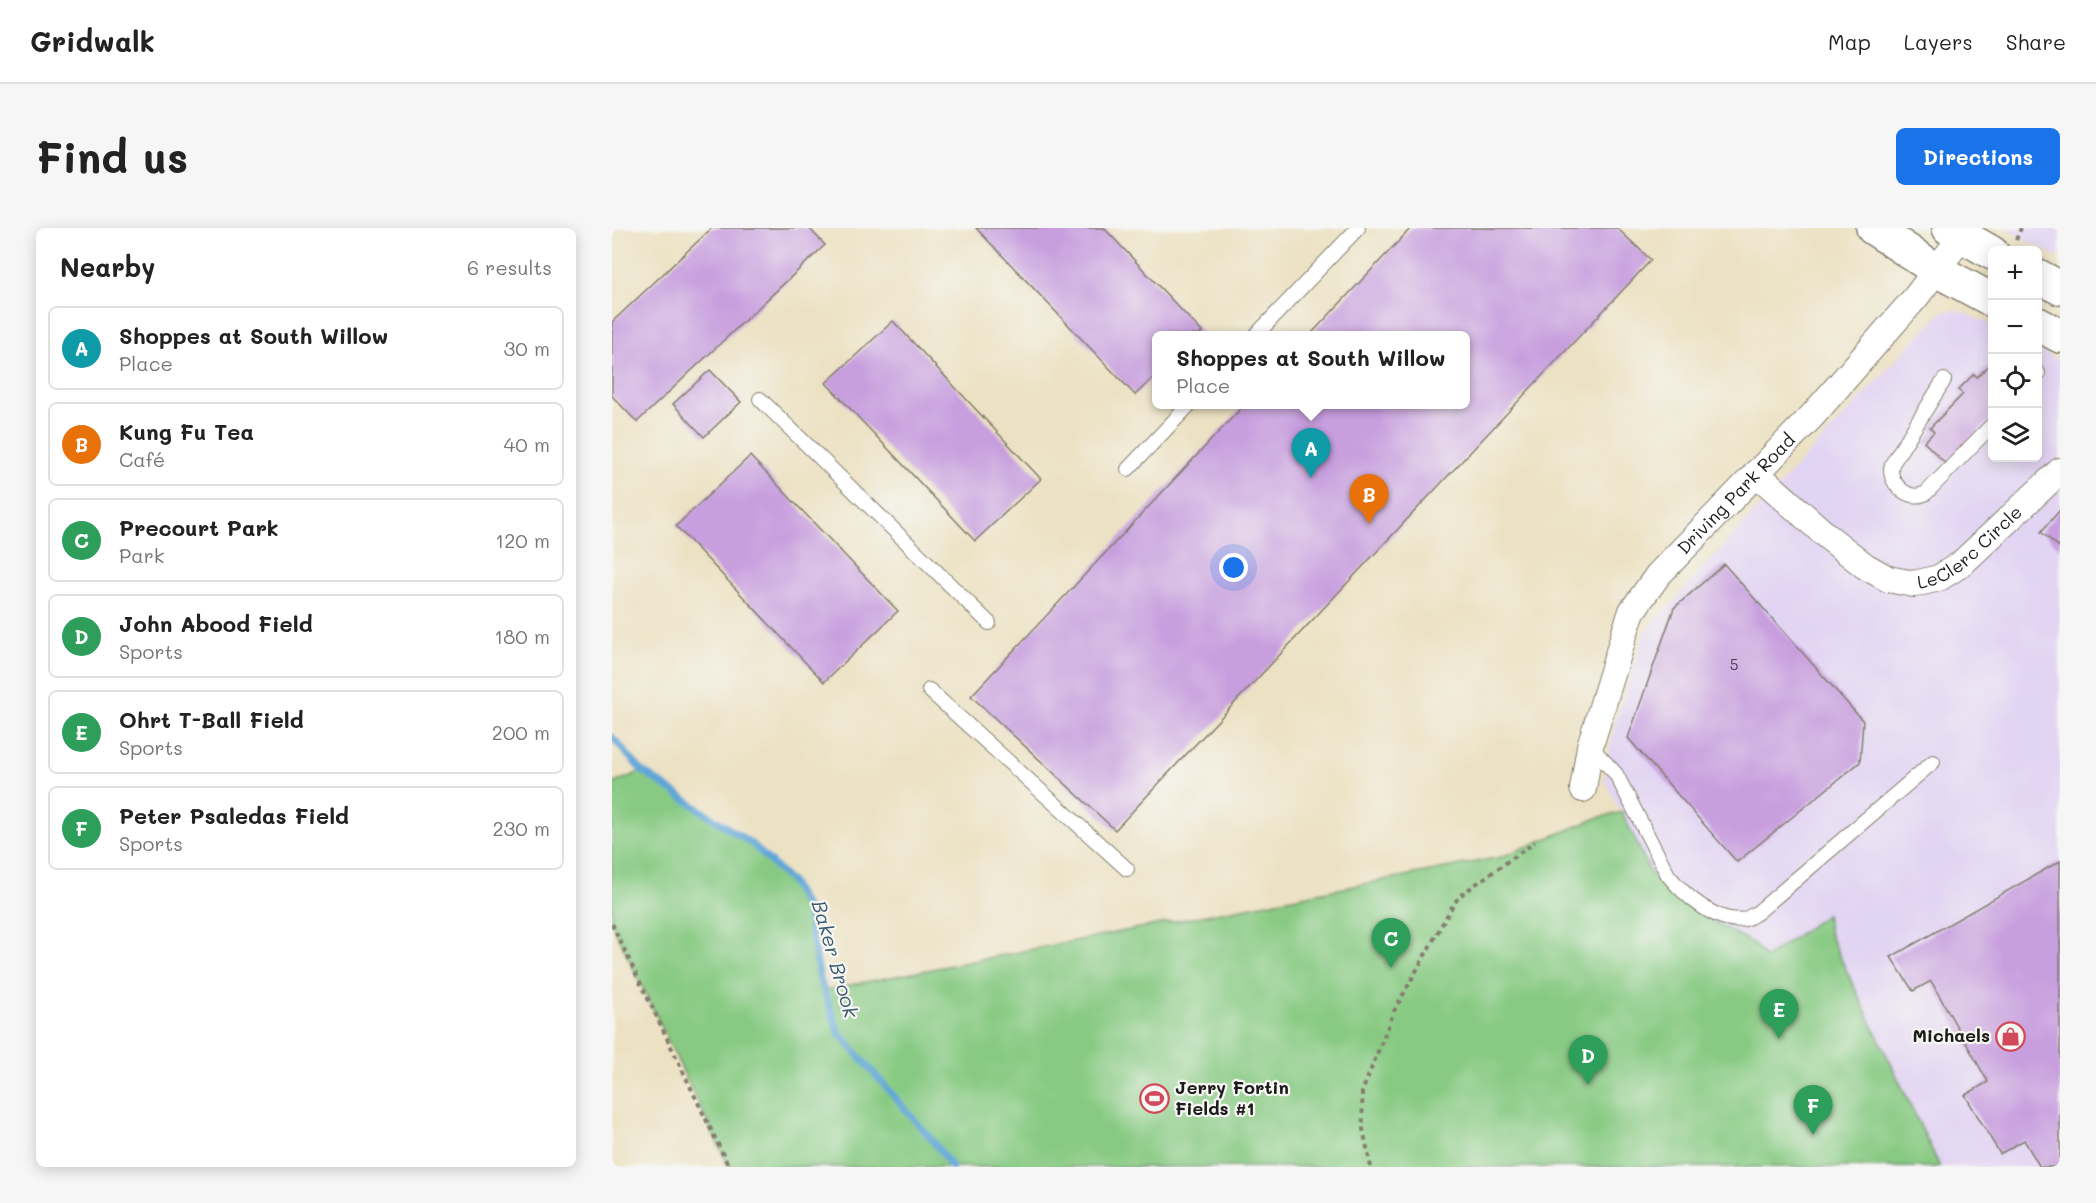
<!DOCTYPE html>
<meta charset="utf-8">
<style>
body{margin:0;font-family:Mali,sans-serif;background:#f6f6f6;color:#222}
.controls{position:absolute;right:18px;top:18px;display:grid;overflow:hidden;border-radius:9px;box-shadow:0 3px 15px #0003}
.controls button{width:54px;height:54px;display:grid;place-items:center;padding:0;border:0;border-bottom:2px solid #e0e0e0;background:#fff;color:#222;font:30px sans-serif}
.you{position:absolute;left:622px;top:340px;width:21px;height:21px;margin:-15px;border:4px solid #fff;border-radius:50%;background:#1a73e8;box-shadow:0 0 0 9px #1a73e833}
.badge{display:grid;place-items:center;width:39px;height:39px;border-radius:50%;background:#1a73e8;color:#fff;font-size:20px;font-weight:700}
.pin{position:absolute;translate:-50% -50px;filter:drop-shadow(0 2px 3px #0008)}
.pin::after{content:'';position:absolute;top:32px;width:21px;height:18px;background:inherit;clip-path:polygon(0 0,100% 0,50% 100%)}
.popup{position:absolute;left:540px;top:103px;width:318px;height:78px;box-sizing:border-box;display:grid;place-content:center;border-radius:9px;background:#fff;filter:drop-shadow(0 2px 4px #0005);font-size:20px;white-space:nowrap;color:#767676}
.popup b{font-size:22px;color:#222}
.popup::after{content:'';position:absolute;left:50%;top:100%;margin-left:-12px;border:12px solid transparent;border-top-color:#fff}
.list{margin:0;padding:0;list-style:none}
h2{display:flex;justify-content:space-between;align-items:center;height:78px;margin:0;padding:0 24px;font-size:26px}
h2 small{font-size:20px;font-weight:400;color:#767676}
.list li{display:grid;grid-template-columns:39px 1fr auto;gap:18px;align-items:center;box-sizing:border-box;height:84px;margin:0 12px 12px;padding:0 12px;border:2px solid #e0e0e0;border-radius:9px}
.list b{display:block;font-size:22px;white-space:nowrap}
.list p{margin:0;font-size:20px;white-space:nowrap;color:#767676}
.list em{font-size:20px;font-style:normal;color:#767676}
.icon{flex:none;width:33px;height:33px;fill:none;stroke:currentColor;stroke-width:2;stroke-linecap:round;stroke-linejoin:round}
.map{position:relative;flex:none;width:1448px;height:939px;overflow:hidden;border-radius:9px}
header{display:flex;align-items:center;gap:36px;box-sizing:border-box;height:84px;padding:0 30px;background:#fff;border-bottom:2px solid #e0e0e0}
header strong{font-size:28px}
nav{display:flex;gap:33px;margin-inline-start:auto;font-size:21px}
.intro{display:flex;align-items:center;justify-content:space-between;box-sizing:border-box;height:144px;padding:0 36px}
h1{margin:0;font-size:42px}
.button{padding:15px 27px;border-radius:9px;background:#1a73e8;color:#fff;font-size:21px;font-weight:700}
main{display:flex;gap:36px;padding:0 36px}
aside{flex:1;background:#fff;border-radius:9px;box-shadow:0 3px 15px #0003}
.map>svg:first-child{display:block}
.built{fill:#e2d4f3}
.green{fill:#88ca83;stroke:#527350;stroke-width:1.5}
.lines{fill:none;stroke-linecap:round;stroke-linejoin:round}
.stream{stroke:#61a6d6;stroke-width:7}
.building{fill:#c79ede}
.lane-casing{stroke:#847e6f;stroke-width:16}
.street-casing{stroke:#847e6f;stroke-width:28}
.primary-casing{stroke:#847e6f;stroke-width:36}
.path{stroke:#847e6f;stroke-width:4;stroke-dasharray:4.5 4.5;stroke-linecap:butt}
.lane{stroke:#fff;stroke-width:14}
.street{stroke:#fff;stroke-width:26}
.primary{stroke:#fff;stroke-width:33}
.labels{text-anchor:middle;stroke-width:4.5;stroke-linejoin:round;paint-order:stroke}
.number-label{font-size:15px;fill:#473c4c}
.street-label{font-size:18px;fill:#1c1c1c;stroke:#f6f6f2}
.poi-label{font-size:18px;font-weight:bold;fill:#1c1c1c;stroke:#f6f6f2;text-anchor:end}
.water-label{font-size:20px;font-style:italic;fill:#3b5a70;stroke:#f6f6f2}
</style>
<header>
<strong>Gridwalk</strong>
<nav><a>Map</a><a>Layers</a><a>Share</a></nav>
</header>
<div class="intro"><h1>Find us</h1><a class="button">Directions</a></div>
<main>
<aside>
<h2>Nearby<small>6 results</small></h2>
<ul class="list">
<li><span class="badge" style="background:#0f9aa8">A</span><div><b>Shoppes at South Willow</b><p>Place</p></div><em>30 m</em></li>
<li><span class="badge" style="background:#e8710a">B</span><div><b>Kung Fu Tea</b><p>Café</p></div><em>40 m</em></li>
<li><span class="badge" style="background:#2e9e5b">C</span><div><b>Precourt Park</b><p>Park</p></div><em>120 m</em></li>
<li><span class="badge" style="background:#2e9e5b">D</span><div><b>John Abood Field</b><p>Sports</p></div><em>180 m</em></li>
<li><span class="badge" style="background:#2e9e5b">E</span><div><b>Ohrt T-Ball Field</b><p>Sports</p></div><em>200 m</em></li>
<li><span class="badge" style="background:#2e9e5b">F</span><div><b>Peter Psaledas Field</b><p>Sports</p></div><em>230 m</em></li>
</ul>
</aside>
<div class="map">
<svg width="1448" height="939" viewBox="0 0 1448 939">
<rect width="100%" height="100%" fill="#f6f6f2"/>
<filter id="ink" filterUnits="userSpaceOnUse"><feTurbulence type="fractalNoise" baseFrequency=".0167" numOctaves="2"/><feDisplacementMap in="SourceGraphic" scale="12" xChannelSelector="R" yChannelSelector="G"/><feConvolveMatrix kernelMatrix="1 2 1 2 8 2 1 2 1" color-interpolation-filters="sRGB"/></filter>
<filter id="wash" filterUnits="userSpaceOnUse"><feTurbulence type="fractalNoise" baseFrequency=".008" numOctaves="4" result="noise"/><feDisplacementMap in="SourceGraphic" scale="24" xChannelSelector="R" yChannelSelector="G"/><feGaussianBlur stdDeviation="1.35" result="paint"/><feColorMatrix in="noise" values="0 0 0 0 0 0 0 0 0 0 0 0 0 0 0 0 0 1.4 0 .05"/><feComposite in="paint" operator="in"/></filter>
<g filter="url(#wash)">
<rect width="100%" height="100%" fill="#ece1c2"/>
<path class="built" d="M1394,0H1448V30L1415,13Z
M1346,82L1380,97V230H1426V121L1448,133V939H1328L1218,708L1214,687L1153,730L1142,715L1099,692L1064,671L1050,659L1040,645L992,551L1002,499L1033,405L1133,294L1329,84Z"/>
<path class="green" d="M30,543C78,575 174,627 195,681C205,706 202,737 213,762L889,629L985,590L1010,584L1039,645L1050,659L1064,671L1099,692L1142,716L1153,730L1214,687L1218,708L1328,939H117L0,696V556Z"/>
<g class="lines">
<path class="stream" d="M0,509L30,543L140,616L179,654L195,681L208,751L227,805L321,913L340,939"/>
</g>
<g id="blocks">
<path class="building" d="M100,0H197L213,17L25,194L0,168V94Z
M364,0H492L590,104L587,107H544V147L523,167Z
M799,0H1005L1039,32L503,602L359,468L633,176H854V107H698Z
M281,93L429,251L363,313L214,155Z
M1379,136L1380,138V189L1334,236L1312,214L1322,204L1318,200L1351,166L1346,162L1362,146L1365,149Z
M98,142L129,174L92,209L61,176Z
M138,228L286,383L212,454L64,298Z
M1448,282V320L1429,304Z
M1112,336L1251,493L1248,534L1125,634L1016,510L1062,380Z
M1448,633V939H1428L1412,912L1388,926L1353,867L1376,854L1319,753L1301,763L1279,729Z"/>
</g>
</g>
<g filter="url(#ink)">
<use href="#blocks" fill-opacity="0" stroke="#847e6f" stroke-width="1.5"/>
<g class="lines">
<defs>
<path id="lane" d="M644,107L746,0
M1426,146V145
M1332,152L1280,236C1274,254 1297,275 1314,265L1380,197
M148,171L377,395
M516,241L578,176
M317,462L515,641
M978,518L1004,546L1056,647C1072,667 1106,697 1133,691C1137,690 1142,686 1146,684L1321,534"/>
<g id="street">
<path id="s1" d="M1144,245L1216,309L1253,338L1276,351L1302,356L1327,350L1349,336L1448,243"/>
<path id="s2" d="M971,561L978,518L1013,404L1020,383L1046,347L1201,187L1304,69L1350,8"/>
</g>
<path id="primary" d="M1261,0L1326,43L1380,72
M1337,0L1380,25
M1426,48L1448,60
M1426,96L1448,108"/>
</defs>
<use href="#lane" class="lane-casing"/>
<use href="#street" class="street-casing"/>
<use href="#primary" class="primary-casing"/>
<path class="path" d="M1404,12L1409,0
M0,696L117,939
M759,939L751,901L750,864L782,783L842,675L850,666L923,614"/>
<use href="#lane" class="lane"/>
<use href="#street" class="street"/>
<use href="#primary" class="primary"/>
</g>
</g>
<defs>
<symbol id="shop-ring" viewBox="-11 -11 22 22"><circle r="9.5" fill="#f6f6f2" stroke="#d1495b" stroke-width="1.5"/><path d="M-5-2.5h2.3a2.7 3.5 0 0 1 5.4 0H5L5.5 6h-11ZM-1.5-2.5h3a1.5 2.3 0 0 0-3 0Z" fill="#d1495b"/></symbol>
<symbol id="stadium-ring" viewBox="-11 -11 22 22"><circle r="9.5" fill="#f6f6f2" stroke="#d1495b" stroke-width="1.5"/><path d="M0-5a6.5 5 0 1 0 0 10a6.5 5 0 1 0 0-10ZM-3.5-1.8h7v3.6h-7Z" fill="#d1495b"/></symbol>
</defs>
<g fill-rule="evenodd">
<use href="#shop-ring" x="1382" y="792" width="33" height="33"/>
<use href="#stadium-ring" x="526" y="854" width="33" height="33"/>
</g>
<g class="labels">
<g class="number-label">
<text x="1122" y="442">5</text>
</g>
<g class="street-label">
<text dy="6" stroke="none"><textPath href="#s2" startOffset="342">Driving Park Road</textPath></text>
<text dy="6" stroke="none"><textPath href="#s1" startOffset="264">LeClerc Circle</textPath></text>
</g>
<g class="poi-label">
<text x="1378" y="814">Michaels</text>
<text x="563" y="866" text-anchor="start">Jerry Fortin<tspan x="563" dy="21">Fields #1</tspan></text>
</g>
<g class="water-label">
<text transform="translate(223 731) rotate(74)" y="7">Baker Brook</text>
</g>
</g>
</svg>
<div class="controls">
<button>+</button>
<button>−</button>
<button><svg class="icon" aria-label="locate" viewBox="0 0 24 24"><circle cx="12" cy="12" r="6"/><path d="M12 2v4M12 18v4M2 12h4M18 12h4"/></svg></button>
<button><svg class="icon" aria-label="layers" viewBox="0 0 24 24"><path d="M12 4l9 5-9 5-9-5zM3 14l9 5 9-5"/></svg></button>
</div>
<div class="you"></div>
<div class="pin badge" style="left:699px;top:250px;background:#0f9aa8">A</div>
<div class="popup"><b>Shoppes at South Willow</b>Place</div>
<div class="pin badge" style="left:757px;top:296px;background:#e8710a">B</div>
<div class="pin badge" style="left:779px;top:740px;background:#2e9e5b">C</div>
<div class="pin badge" style="left:976px;top:857px;background:#2e9e5b">D</div>
<div class="pin badge" style="left:1167px;top:811px;background:#2e9e5b">E</div>
<div class="pin badge" style="left:1201px;top:907px;background:#2e9e5b">F</div>
</div>
</main>
